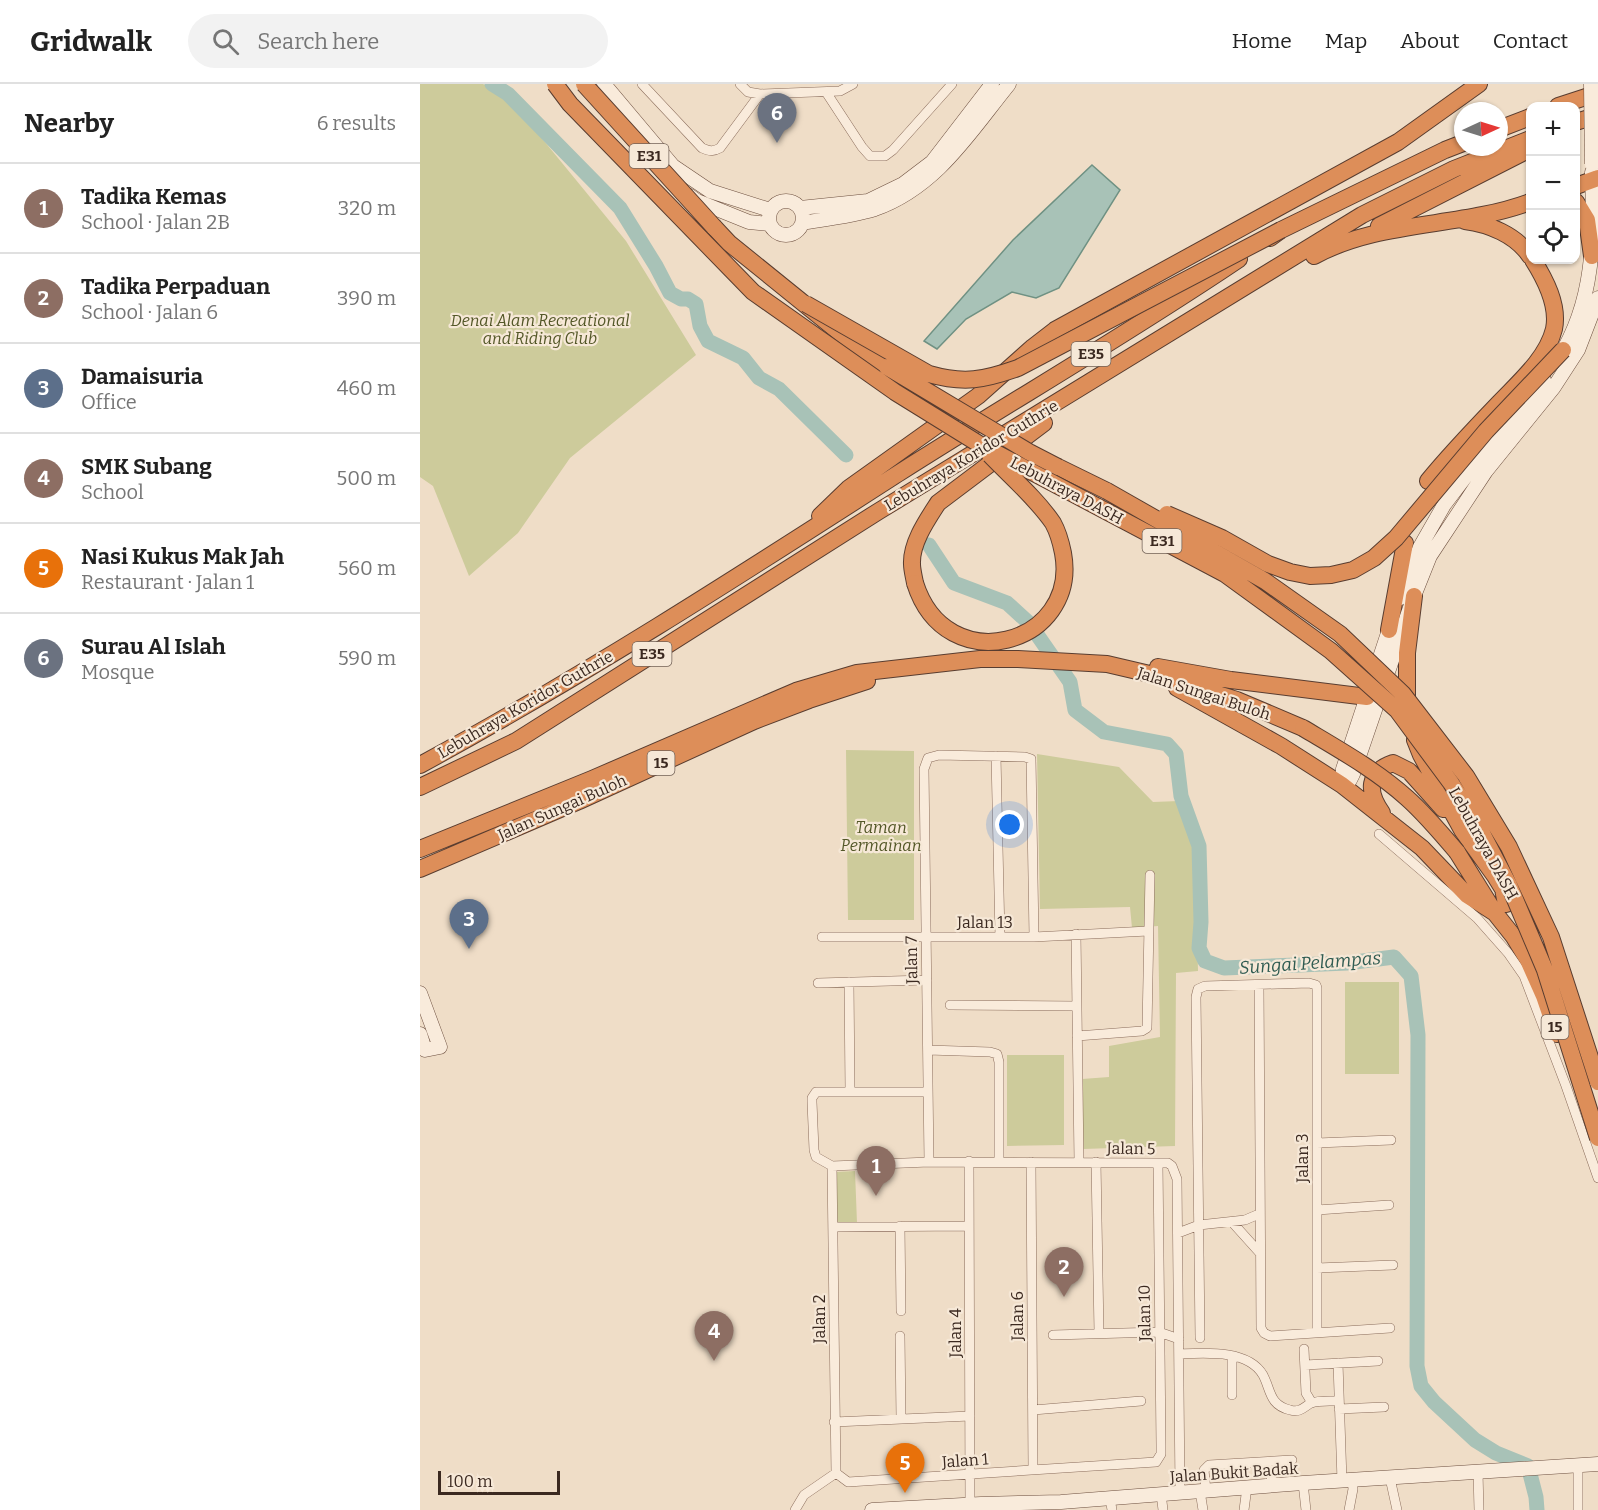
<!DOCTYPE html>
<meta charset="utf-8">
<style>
body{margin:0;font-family:Bitter,serif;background:#f2f2f2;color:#222}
.controls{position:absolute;right:18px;top:18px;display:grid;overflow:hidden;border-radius:12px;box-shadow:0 2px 4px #0004}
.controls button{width:54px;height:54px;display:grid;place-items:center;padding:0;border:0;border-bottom:2px solid #e0e0e0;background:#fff;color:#222;font:30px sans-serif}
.compass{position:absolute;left:1034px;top:18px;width:54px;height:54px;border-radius:50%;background:#fff;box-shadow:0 2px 4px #0004;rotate:86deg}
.scale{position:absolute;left:18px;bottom:15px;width:122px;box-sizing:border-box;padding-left:6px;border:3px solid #3b2920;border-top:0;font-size:16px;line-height:21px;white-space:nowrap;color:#3b2920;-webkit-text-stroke:4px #f6e8d7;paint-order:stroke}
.you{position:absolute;left:590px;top:741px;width:21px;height:21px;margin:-15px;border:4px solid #fff;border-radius:50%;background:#1a73e8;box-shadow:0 0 0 9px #1a73e833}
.badge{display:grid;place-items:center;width:39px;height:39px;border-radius:50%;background:#111827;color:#fff;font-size:20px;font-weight:700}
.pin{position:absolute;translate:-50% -50px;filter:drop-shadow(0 2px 3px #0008)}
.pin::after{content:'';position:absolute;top:32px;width:21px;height:18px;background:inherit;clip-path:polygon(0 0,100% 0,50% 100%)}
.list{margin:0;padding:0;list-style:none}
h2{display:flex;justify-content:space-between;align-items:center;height:78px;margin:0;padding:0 24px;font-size:26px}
h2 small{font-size:20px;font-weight:400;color:#767676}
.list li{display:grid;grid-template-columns:39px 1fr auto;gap:18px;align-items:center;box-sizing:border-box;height:90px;padding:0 24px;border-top:2px solid #e0e0e0}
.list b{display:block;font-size:22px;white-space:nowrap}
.list p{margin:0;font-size:20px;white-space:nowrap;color:#767676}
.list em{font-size:20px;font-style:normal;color:#767676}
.icon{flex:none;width:33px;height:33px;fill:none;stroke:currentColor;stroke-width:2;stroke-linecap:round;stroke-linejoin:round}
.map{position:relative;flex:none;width:1178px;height:1426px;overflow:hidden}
header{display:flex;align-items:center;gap:36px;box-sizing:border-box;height:84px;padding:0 30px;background:#fff;border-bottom:2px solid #e0e0e0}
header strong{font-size:28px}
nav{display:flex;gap:33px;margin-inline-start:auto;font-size:21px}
.search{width:420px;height:54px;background:#f2f2f2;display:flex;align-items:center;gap:15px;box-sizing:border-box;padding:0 21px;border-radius:33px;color:#767676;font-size:22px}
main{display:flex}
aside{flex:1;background:#fff}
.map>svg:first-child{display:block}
.green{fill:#cdcb9b}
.water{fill:#a8c2b7;stroke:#6f9183;stroke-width:1.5}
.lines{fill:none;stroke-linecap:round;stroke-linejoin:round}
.river{stroke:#a8c2b7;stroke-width:15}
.street-casing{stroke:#8b6d5c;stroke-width:10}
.secondary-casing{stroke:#6d4f3f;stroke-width:15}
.highway-casing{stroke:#593d30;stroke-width:18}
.street{stroke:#f9ebdb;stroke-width:9}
.secondary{stroke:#f9ebdb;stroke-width:14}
.highway{stroke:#dd8e59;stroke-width:16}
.secondary-bridge-casing{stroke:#6d4f3f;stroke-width:15;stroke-linecap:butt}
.highway-bridge-casing{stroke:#593d30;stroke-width:18;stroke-linecap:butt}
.secondary-bridge{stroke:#f9ebdb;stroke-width:14}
.highway-bridge{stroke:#dd8e59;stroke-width:16}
.labels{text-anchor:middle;stroke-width:4.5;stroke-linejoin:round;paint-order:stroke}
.shield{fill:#f6e8d7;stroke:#736257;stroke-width:1.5}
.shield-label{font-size:15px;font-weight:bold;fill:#3b2920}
.park-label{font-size:16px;font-style:italic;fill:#535727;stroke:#f6e8d7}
.street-label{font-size:16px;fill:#3b2920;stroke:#f6e8d7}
.water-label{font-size:18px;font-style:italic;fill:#2f5b51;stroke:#f6e8d7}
</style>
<header>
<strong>Gridwalk</strong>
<div class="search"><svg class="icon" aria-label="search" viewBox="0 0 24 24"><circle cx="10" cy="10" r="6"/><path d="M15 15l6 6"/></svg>Search here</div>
<nav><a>Home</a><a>Map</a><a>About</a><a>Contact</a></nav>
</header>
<main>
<aside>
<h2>Nearby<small>6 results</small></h2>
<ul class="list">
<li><span class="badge" style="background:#8d6e63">1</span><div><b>Tadika Kemas</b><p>School · Jalan 2B</p></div><em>320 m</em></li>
<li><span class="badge" style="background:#8d6e63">2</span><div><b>Tadika Perpaduan</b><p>School · Jalan 6</p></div><em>390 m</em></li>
<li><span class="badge" style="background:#5c6f8a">3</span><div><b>Damaisuria</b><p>Office</p></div><em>460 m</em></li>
<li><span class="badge" style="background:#8d6e63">4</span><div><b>SMK Subang</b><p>School</p></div><em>500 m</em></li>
<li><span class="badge" style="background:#e8710a">5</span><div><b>Nasi Kukus Mak Jah</b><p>Restaurant · Jalan 1</p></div><em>560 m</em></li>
<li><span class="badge" style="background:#6b7280">6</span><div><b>Surau Al Islah</b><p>Mosque</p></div><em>590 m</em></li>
</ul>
</aside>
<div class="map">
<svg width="1178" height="1426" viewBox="0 0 1178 1426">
<rect width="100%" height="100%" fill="#efddc7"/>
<path class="green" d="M0,0H63L88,13L206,157L276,271L150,374L98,449L49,492L13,402L0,393Z
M426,666L494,667V836H428Z
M617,670L699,683L733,718L759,717L775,765L778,887L756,889L755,1062L663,1065L662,995L689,993V962L740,953L738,842L712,844L710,823L620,825Z
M925,898H979V990H925Z
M587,971H644V1061L587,1062Z
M435,1087L437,1139H416L414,1088Z"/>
<path class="water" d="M672,81L700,106L639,204L616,214L592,208L546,235L517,265L504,257L593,156Z"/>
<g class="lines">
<path class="river" d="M72,0L88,10L200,124L236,182L250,209L261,215H268L276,220L280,242L288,257L323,274L339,294L359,305L426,371
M509,461L534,499L587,519L609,539L650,598L655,626L684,648L747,660L756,670L761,712L779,762L781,838L779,864L785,877L804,884L927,879L974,873L991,892L998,951L997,1282L1001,1302L1014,1318L1055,1356L1076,1369L1108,1382L1116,1413L1117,1426"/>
<defs>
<path id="street" d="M222,0L282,64C289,67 293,68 300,64L340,10
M320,0L328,8L340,10L420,7L433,0
M406,8L442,63L450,72H465L473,66L532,0
M576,672L580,853
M959,750L1057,834L1088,869L1104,892L1146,1002L1178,1094
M656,850L659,1078
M402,853H614L728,847
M429,898L430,1007
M398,899L507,896
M839,901L841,1244L844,1249L850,1252L970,1244
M530,921L656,922
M657,952L722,947L727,944L730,791
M508,966L570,968L577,970L579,978V1077
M508,1008H396L392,1014V1018L394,1066L396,1073L412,1082L509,1078L738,1079H748L752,1082L757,1095L760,1408
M897,1059L971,1056
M549,1077L550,1420
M509,1078L504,685L508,674L519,671L605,673L611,675L614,853
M611,1078L613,1386
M676,1078L679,1249
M412,1082L416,1389
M897,1126L969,1121
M812,1138L839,1168
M480,1142L481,1227
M414,1143L549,1142
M758,1149L779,1141L825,1136L839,1130
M897,1184L973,1181
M633,1251L739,1248L759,1255
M480,1252L481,1335
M780,1254L776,913L778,905L785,902L889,899L896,901L897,904V1248
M884,1265L886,1309L892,1319
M759,1270C784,1269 828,1265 843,1291C851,1306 849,1321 870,1326C880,1329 884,1323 891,1319C898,1316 911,1317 919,1317
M918,1279L922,1397
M885,1281L958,1277
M812,1311V1272
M919,1325L964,1323
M613,1326L721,1317
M414,1338L550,1332
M850,1378L852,1401
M1158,1382V1426
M1058,1388L1059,1426
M416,1389L428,1398L736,1378L741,1370V1361L738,1079
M970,1394L977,1426
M883,1399L886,1426
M780,1407L783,1426
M786,1407L784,1386L789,1381L872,1376
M741,1409L743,1426
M690,1414L692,1426
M375,1426L384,1411L416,1389
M824,1426L827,1403
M929,1426L933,1405L932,1396"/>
<path id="secondary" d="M184,0L253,82L290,107L350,126
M270,112L277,117L329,138L349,140
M349 134a17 17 0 1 1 34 0a17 17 0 1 1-34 0Z
M380,124L448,117L483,100L512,78L572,0
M382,139C406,135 432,132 455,125C517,103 550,48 589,0
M1138,275C1175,217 1174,155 1172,88
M980,514L1000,463L1024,421L1078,350L1124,296
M922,701L923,685L972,537
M922,701L930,696L933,690L994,512L1010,472L1066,387L1134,303L1158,266L1178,214
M0,909L20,963L5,966L0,950
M452,1426L561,1420L641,1418L883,1399L1178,1380"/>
<path id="highway" d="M1138,22L1178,9
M1156,38L1178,31
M1079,45L1110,33
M1156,102L1178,94
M1156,118L1167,136L1172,172
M1045,137C1069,140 1096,151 1110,172
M959,142L1110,65
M294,143L309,159L450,273L467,283
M850,154L861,146L1025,66L1043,59
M894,172C960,136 1040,144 1110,118
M638,383L687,407
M1008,397C1030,370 1055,344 1079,319C1099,298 1127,274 1134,245C1139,221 1125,195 1113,176
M400,432L429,404L558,312L613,263L635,246L978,58L1059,0
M495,499C494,493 492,486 492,480C491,459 507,436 518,419L624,339
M969,546L985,459
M738,583L811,596L947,613
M757,604L861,662L922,701L1002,764L1047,811L1075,829
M987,623V569L994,512
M995,656L1001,671L1042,746L1075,792L1083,805L1086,820
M0,681C164,592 322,490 479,389C592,317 708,250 819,175
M0,703L96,657L459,427L942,131L1034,85L1110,55
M962,729C947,708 947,688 973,679L989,687L1023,725
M0,765L172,695L376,607L437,589L560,575H598L687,580L734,591L817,616L883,644
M1037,768L1075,829L1094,853L1108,876L1124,912L1137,950
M0,785L159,717L334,637L389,616L447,597"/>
</defs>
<use href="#street" class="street-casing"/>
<use href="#secondary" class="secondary-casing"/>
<use href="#highway" class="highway-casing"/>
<use href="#street" class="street"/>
<use href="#secondary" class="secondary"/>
<use href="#highway" class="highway"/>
<defs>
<path id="secondary-bridge" d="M1171,0L1172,80"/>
<path id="highway-bridge" d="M135,0L150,20L333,208L475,308L559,360L805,490L911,567L977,626L1031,699L1055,736L1089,801L1125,886L1178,1054
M164,0L294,143
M386,220L509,290C544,300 564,296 598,284L861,146
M467,283L609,368L638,383
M687,407L845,497L920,550L983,610L1046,692L1089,763L1131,853L1178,998
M747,430L802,454L848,480L870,488L890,492L911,491L933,486L954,474L976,454L1066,347L1143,266
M495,499C526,598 660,561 643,469C641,459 638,448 633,439C616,414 591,393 570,371
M883,644C918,665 956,686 987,714C1005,730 1021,749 1037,768"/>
</defs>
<use href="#secondary-bridge" class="secondary-bridge-casing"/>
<use href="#highway-bridge" class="highway-bridge-casing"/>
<use href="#secondary-bridge" class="secondary-bridge"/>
<use href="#highway-bridge" class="highway-bridge"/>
</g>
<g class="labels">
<g class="shield">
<rect x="209.5" y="60" width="39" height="24" rx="4.5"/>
<rect x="651.5" y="258" width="39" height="24" rx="4.5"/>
<rect x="722.5" y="445" width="39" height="24" rx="4.5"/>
<rect x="212.5" y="558" width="39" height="24" rx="4.5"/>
<rect x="227.5" y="667" width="27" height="24" rx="4.5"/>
<rect x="1121.5" y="931" width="27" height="24" rx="4.5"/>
</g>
<g class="shield-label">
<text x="229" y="77">E31</text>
<text x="671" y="275">E35</text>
<text x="742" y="462">E31</text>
<text x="232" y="575">E35</text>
<text x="241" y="684">15</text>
<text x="1135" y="948">15</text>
</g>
<g class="park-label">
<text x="120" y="242">Denai Alam Recreational<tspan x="120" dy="18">and Riding Club</tspan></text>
<text x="461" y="749">Taman<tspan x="461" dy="18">Permainan</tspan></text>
</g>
<g class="street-label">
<text transform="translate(551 371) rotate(-31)" y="6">Lebuhraya Koridor Guthrie</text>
<text transform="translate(647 406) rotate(28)" y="6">Lebuhraya DASH</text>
<text transform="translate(784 609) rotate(18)" y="6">Jalan Sungai Buloh</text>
<text transform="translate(105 620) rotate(-30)" y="6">Lebuhraya Koridor Guthrie</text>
<text transform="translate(142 723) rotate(-24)" y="6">Jalan Sungai Buloh</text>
<text transform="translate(1064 759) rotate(61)" y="6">Lebuhraya DASH</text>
<text x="565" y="844">Jalan 13</text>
<text transform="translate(491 876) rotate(-91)" y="6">Jalan 7</text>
<text transform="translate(711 1064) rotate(1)" y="6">Jalan 5</text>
<text transform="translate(882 1074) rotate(-90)" y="6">Jalan 3</text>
<text transform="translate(724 1229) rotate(-91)" y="6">Jalan 10</text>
<text transform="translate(597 1232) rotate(-90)" y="6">Jalan 6</text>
<text transform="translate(399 1235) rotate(-90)" y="6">Jalan 2</text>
<text transform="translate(535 1249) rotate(-90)" y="6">Jalan 4</text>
<text transform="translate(545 1376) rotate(-4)" y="6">Jalan 1</text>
<text transform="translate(814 1388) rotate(-4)" y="6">Jalan Bukit Badak</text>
</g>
<g class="water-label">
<text transform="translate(890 879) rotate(-4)" y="6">Sungai Pelampas</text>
</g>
</g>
</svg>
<div class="controls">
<button>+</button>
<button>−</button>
<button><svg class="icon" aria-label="locate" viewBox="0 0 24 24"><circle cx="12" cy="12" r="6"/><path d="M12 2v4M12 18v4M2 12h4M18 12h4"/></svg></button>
</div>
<svg class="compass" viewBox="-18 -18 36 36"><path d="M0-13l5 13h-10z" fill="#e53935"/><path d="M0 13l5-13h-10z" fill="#767676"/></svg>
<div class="scale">100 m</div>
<div class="you"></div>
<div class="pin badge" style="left:456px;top:1112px;background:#8d6e63">1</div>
<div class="pin badge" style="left:644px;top:1213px;background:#8d6e63">2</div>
<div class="pin badge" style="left:49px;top:865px;background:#5c6f8a">3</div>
<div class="pin badge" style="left:294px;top:1277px;background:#8d6e63">4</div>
<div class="pin badge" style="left:485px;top:1409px;background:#e8710a">5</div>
<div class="pin badge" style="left:357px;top:59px;background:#6b7280">6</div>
</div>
</main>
